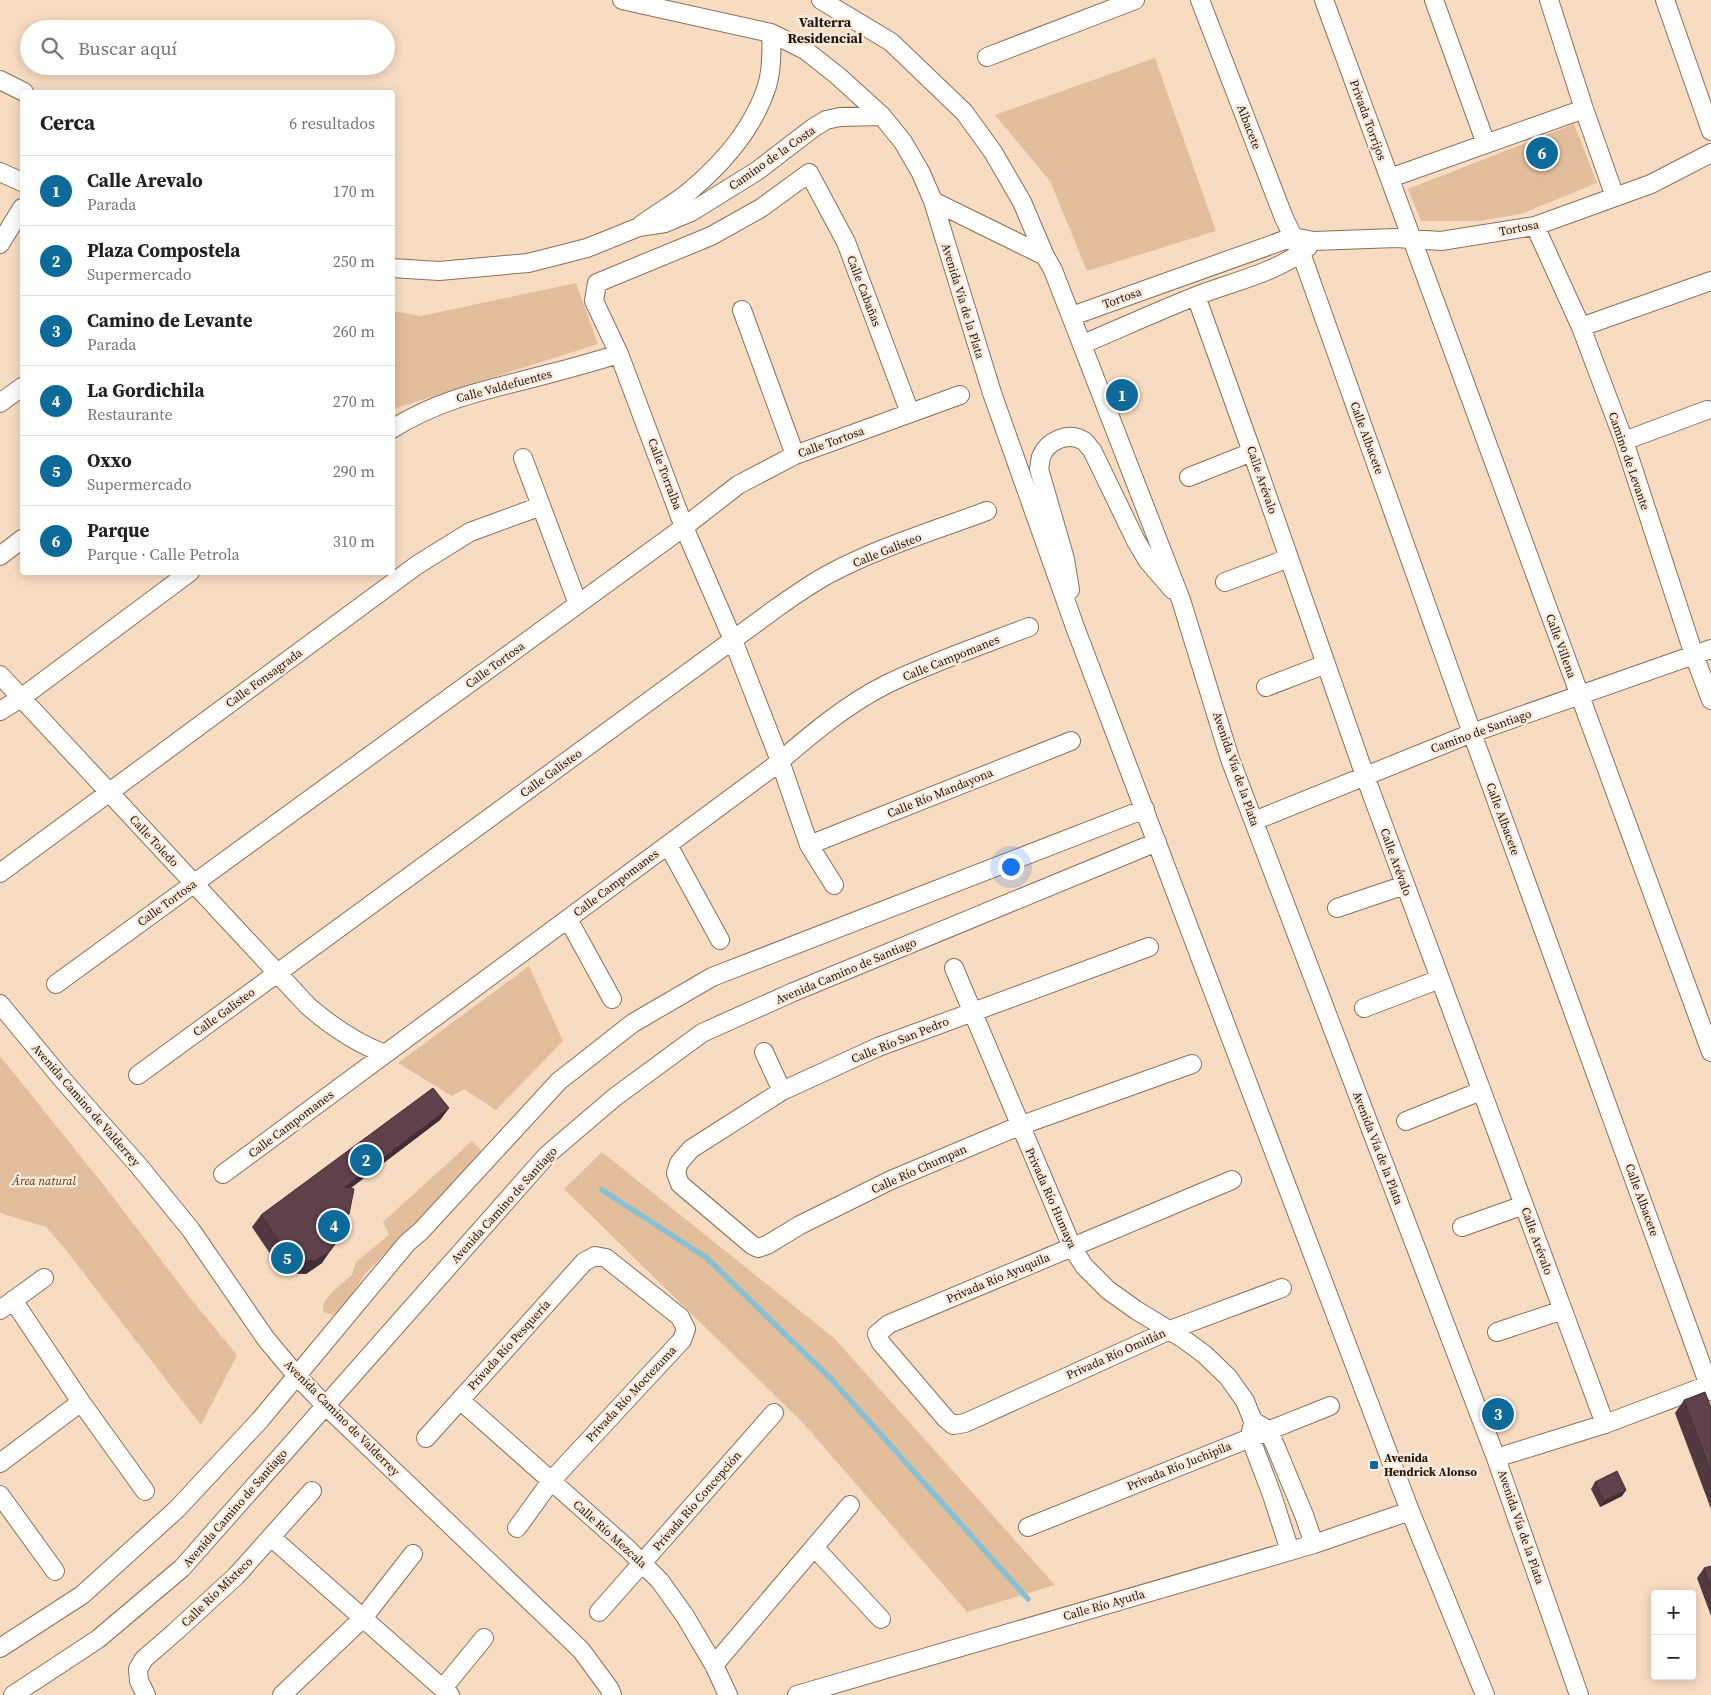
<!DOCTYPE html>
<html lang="es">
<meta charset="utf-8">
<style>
body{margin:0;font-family:"Source Serif 4",serif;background:#f6f6f6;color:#222}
.controls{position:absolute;right:15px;bottom:15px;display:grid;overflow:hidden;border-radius:5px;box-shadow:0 2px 12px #0003}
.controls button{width:45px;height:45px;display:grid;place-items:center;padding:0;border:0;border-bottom:1px solid #e0e0e0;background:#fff;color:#222;font:25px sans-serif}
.you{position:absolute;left:1010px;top:866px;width:18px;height:18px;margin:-12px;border:4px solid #fff;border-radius:50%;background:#1a73e8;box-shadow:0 0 0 8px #1a73e833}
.badge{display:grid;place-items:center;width:32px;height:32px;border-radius:50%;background:#0e6a99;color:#fff;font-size:16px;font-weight:700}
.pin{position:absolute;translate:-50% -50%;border:2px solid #fff;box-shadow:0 1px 5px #0006}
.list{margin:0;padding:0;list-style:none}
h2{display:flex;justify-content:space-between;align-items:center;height:65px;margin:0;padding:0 20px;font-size:21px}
h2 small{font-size:16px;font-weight:400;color:#767676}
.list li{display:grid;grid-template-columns:32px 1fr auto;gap:15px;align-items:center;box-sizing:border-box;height:70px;padding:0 20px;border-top:1px solid #e0e0e0}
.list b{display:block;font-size:19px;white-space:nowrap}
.list p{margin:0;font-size:16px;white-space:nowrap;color:#767676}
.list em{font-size:16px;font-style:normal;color:#767676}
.icon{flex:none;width:28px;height:28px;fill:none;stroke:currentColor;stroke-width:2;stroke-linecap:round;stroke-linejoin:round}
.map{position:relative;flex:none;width:1711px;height:1695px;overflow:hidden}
.search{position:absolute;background:#fff;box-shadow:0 2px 12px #0003;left:20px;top:20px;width:375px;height:55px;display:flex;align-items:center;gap:12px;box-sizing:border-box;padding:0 18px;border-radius:28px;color:#767676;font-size:19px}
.panel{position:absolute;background:#fff;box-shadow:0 2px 12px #0003;left:20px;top:90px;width:375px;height:485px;border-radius:5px}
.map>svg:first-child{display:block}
.green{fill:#e3be9c}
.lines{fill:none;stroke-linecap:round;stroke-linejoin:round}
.stream{stroke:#88c1d3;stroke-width:5.5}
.minor-casing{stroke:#897059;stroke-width:20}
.minor{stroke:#fff;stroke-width:18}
.wall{fill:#523841}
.shaded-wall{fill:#422e35}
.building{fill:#5f414c;stroke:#422e35}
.poi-dot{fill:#0e6a99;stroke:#fcebdc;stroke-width:2}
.labels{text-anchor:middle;stroke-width:5;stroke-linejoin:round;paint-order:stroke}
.street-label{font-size:12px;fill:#1e150c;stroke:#fcebdc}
.park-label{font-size:12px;font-style:italic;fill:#583307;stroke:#fcebdc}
.poi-label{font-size:12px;font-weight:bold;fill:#1e150c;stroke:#fcebdc;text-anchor:start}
.neighbourhood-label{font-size:14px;font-weight:bold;fill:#1e150c;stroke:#fcebdc}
</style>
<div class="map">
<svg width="1711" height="1695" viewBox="0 0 1711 1695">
<rect width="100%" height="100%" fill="#f8dcc2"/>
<path class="green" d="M1155,58L1216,231L1087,271L1050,181L995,115Z
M1574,124L1597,183L1521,214L1479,221H1421L1408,189Z
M576,283L598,344L393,409V311L421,316Z
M529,966L563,1041L496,1110L464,1089L452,1096L398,1063Z
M0,1056L110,1193L190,1298L237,1355L201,1425L65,1249L46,1227L0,1213Z
M472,1141L483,1152L365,1274L345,1306L333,1315L323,1312L324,1302L334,1290L352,1275L356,1262L389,1235L383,1222Z
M602,1152L834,1338L1055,1585L967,1612L803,1423L564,1189Z"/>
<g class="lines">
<path class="stream" d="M602,1190L707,1258L832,1380L1028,1599"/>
<defs>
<path id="minor" d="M622,0L771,33L805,50L838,76L882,116L903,142L921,173L933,201L992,393L1075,627L1410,1511L1485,1695
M821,0L891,42L964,112L993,152L1022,202L1045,256L1053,270L1181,600L1230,759L1496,1458L1579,1695
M1200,0L1284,218L1301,253L1472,733L1711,1391
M1324,0L1711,1052
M1434,0L1486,144
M1549,0L1584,109L1615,197
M1665,0L1711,131
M987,57L1135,0
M0,80L24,92
M0,172L22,182
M1390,178L1584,109
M933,201L1045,256
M641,225C657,213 676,203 691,190C723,163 754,127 767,86C772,69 772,50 771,33
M1535,226L1581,327L1624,441L1694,655L1711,700
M0,244L22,208
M392,268L439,271L528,263L587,248L639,227L665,223L691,212L757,171L813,128L826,120L840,117L882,116
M1196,296L1252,452L1365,776L1605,1424
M742,310L795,455
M1072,316L1293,237L1314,241L1396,238L1441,241L1535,226L1651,184L1711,153
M1581,327L1711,281
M1083,344C1121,328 1158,311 1196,296C1232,282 1279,272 1308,247
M0,403L22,387
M392,429C443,397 492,389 548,374C572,368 596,361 619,354
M1624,441L1707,410
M523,458L578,604
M1189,477L1252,452
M0,556L22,539
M1225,582L1289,558
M1070,590L1065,559L1039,469C1040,465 1040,461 1041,457C1047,441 1068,431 1084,441C1087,443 1089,448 1092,450L1136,541L1148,561L1173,590
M0,675L308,1006C331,1026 356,1043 385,1054
M1266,687L1326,664
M0,711L21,698L190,572
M1254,821L1472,733L1711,649
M668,845L720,940
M809,845L1071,741
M0,873L417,565L470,532L541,506
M834,885L809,845L780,761L733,640L684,527L619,354L594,301L597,283L711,236L761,208L809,173L846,242L910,413
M1337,908L1405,885
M568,919L612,999
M1149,947L878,1047L782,1091L691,1149L679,1163L676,1173L680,1184L752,1245L758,1248L767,1245L800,1225L891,1180L1019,1126L1192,1064
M954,968L1072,1247L1084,1266L1108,1290L1136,1310L1182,1338L1204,1354L1228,1377L1245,1401L1253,1421L1268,1430L1275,1445L1304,1515L1314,1544
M56,984L684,527L738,485L795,455L960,395
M0,1004L62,1079L138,1165L191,1230L266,1339L297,1376L325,1405L581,1650L609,1688L612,1695
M1364,1008L1440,979
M764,1052L782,1091
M138,1075L775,609C792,597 809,585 827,575C877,548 933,531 987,511
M1406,1121L1481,1091
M223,1174L773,767C808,737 845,705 887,684C933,662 982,645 1029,627
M1232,1180L889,1324L877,1334L881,1343L946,1419L953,1425L965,1423L1170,1330L1282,1288
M1462,1227L1524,1205
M13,1300L81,1402L145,1491
M0,1310L44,1278
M1497,1332L1563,1310
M460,1400L628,1549L660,1581L685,1616L714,1665L728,1695
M1252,1427L1250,1437L1272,1495L1290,1551
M426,1438L584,1262L595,1256L606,1258L680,1317L686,1329L682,1340L551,1481L517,1528
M1496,1458L1605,1424L1711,1384
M0,1463L81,1402
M0,1495L55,1571
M1028,1527L1330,1406
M271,1537L450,1695
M814,1547L881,1619
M599,1612L774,1413
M0,1648L82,1595L177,1509L260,1420L407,1243L421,1231L559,1081L633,1023L712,977L1145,809
M714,1665L850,1505
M443,1688L484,1638
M13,1695L98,1639L182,1568L547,1155L615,1097L702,1033L791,993L1157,842
M146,1695L139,1681L138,1669L144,1659L175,1632L236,1576L312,1491
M282,1695L363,1618L413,1554
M797,1695L1314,1544L1410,1511"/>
</defs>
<use href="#minor" class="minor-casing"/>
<use href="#minor" class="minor"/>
</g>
<path class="wall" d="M449,1108L440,1120L351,1188L340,1227L322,1263L306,1274L292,1273L277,1264L252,1227L261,1215Z
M1684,1400L1711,1407V1509L1675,1413Z
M1595,1482L1626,1490L1622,1496L1600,1507L1591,1489Z
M1711,1566V1616L1697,1578L1704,1568Z"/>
<path class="shaded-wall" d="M449,1108L440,1120L336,1199L345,1187Z
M349,1214L341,1227L340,1218Z
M340,1237L322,1263L306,1274L292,1273L301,1260Z
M1626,1490L1622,1496L1600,1507L1604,1501Z"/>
<path class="building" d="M433,1088L449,1108L345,1187L354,1189L349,1214L340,1218V1237L330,1251L315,1261L301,1260L286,1251L261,1215Z
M1705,1392L1711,1407V1473L1684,1400Z
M1617,1471L1626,1490L1604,1501L1595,1482Z
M1711,1566V1589L1704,1568Z"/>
<rect class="poi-dot" x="1369" y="1460" width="10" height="10" rx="2.5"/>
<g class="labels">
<g class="street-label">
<text transform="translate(1368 120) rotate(70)" y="4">Privada Torrijos</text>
<text transform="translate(1249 127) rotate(69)" y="4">Albacete</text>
<text transform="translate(772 158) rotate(-35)" y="4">Camino de la Costa</text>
<text transform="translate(1519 228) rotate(-11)" y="4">Tortosa</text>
<text transform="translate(864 291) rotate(69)" y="4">Calle Cabañas</text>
<text transform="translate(1122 298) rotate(-20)" y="4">Tortosa</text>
<text transform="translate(963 301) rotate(73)" y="4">Avenida Vía de la Plata</text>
<text transform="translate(504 386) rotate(-15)" y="4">Calle Valdefuentes</text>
<text transform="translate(1367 438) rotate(70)" y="4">Calle Albacete</text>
<text transform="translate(831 442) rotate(-20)" y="4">Calle Tortosa</text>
<text transform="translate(1629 461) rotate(71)" y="4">Camino de Levante</text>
<text transform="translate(665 474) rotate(69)" y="4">Calle Torralba</text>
<text transform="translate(1262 480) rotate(71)" y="4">Calle Arévalo</text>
<text transform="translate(887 550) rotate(-22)" y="4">Calle Galisteo</text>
<text transform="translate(1561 646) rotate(70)" y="4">Calle Villena</text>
<text transform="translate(951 658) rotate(-22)" y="4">Calle Campomanes</text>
<text transform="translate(495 665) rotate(-36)" y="4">Calle Tortosa</text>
<text transform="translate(264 678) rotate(-36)" y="4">Calle Fonsagrada</text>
<text transform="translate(1481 731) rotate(-20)" y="4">Camino de Santiago</text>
<text transform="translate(1236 769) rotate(71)" y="4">Avenida Vía de la Plata</text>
<text transform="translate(551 773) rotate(-36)" y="4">Calle Galisteo</text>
<text transform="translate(940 793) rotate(-22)" y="4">Calle Río Mandayona</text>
<text transform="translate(1503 819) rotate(70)" y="4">Calle Albacete</text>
<text transform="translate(154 841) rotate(47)" y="4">Calle Toledo</text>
<text transform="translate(1396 862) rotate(70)" y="4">Calle Arévalo</text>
<text transform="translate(616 883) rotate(-37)" y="4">Calle Campomanes</text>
<text transform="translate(167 903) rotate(-36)" y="4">Calle Tortosa</text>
<text transform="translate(846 971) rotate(-23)" y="4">Avenida Camino de Santiago</text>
<text transform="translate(224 1012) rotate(-36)" y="4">Calle Galisteo</text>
<text transform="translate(900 1040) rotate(-22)" y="4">Calle Río San Pedro</text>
<text transform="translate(86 1105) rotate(49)" y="4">Avenida Camino de Valderrey</text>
<text transform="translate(291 1124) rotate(-37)" y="4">Calle Campomanes</text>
<text transform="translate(1378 1148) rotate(69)" y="4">Avenida Vía de la Plata</text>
<text transform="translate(919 1169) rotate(-24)" y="4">Calle Río Chumpan</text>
<text transform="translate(1051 1198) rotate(66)" y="4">Privada Río Humaya</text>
<text transform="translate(1642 1200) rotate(70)" y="4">Calle Albacete</text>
<text transform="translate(504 1205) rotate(-48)" y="4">Avenida Camino de Santiago</text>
<text transform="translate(1537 1241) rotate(70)" y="4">Calle Arévalo</text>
<text transform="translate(998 1278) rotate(-23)" y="4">Privada Río Ayuquila</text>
<text transform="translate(509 1345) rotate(-48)" y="4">Privada Río Pesquería</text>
<text transform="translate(1116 1354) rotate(-24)" y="4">Privada Río Omitlán</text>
<text transform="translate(631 1394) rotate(-47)" y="4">Privada Río Moctezuma</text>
<text transform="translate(342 1418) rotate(45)" y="4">Avenida Camino de Valderrey</text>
<text transform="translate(1179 1466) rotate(-22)" y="4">Privada Río Juchipila</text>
<text transform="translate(697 1501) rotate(-49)" y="4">Privada Río Concepción</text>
<text transform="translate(235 1508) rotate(-49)" y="4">Avenida Camino de Santiago</text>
<text transform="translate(1521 1527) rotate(71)" y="4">Avenida Vía de la Plata</text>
<text transform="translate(610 1534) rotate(42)" y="4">Calle Río Mezcala</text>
<text transform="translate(217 1592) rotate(-44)" y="4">Calle Río Mixteco</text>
<text transform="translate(1104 1605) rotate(-16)" y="4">Calle Río Ayutla</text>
</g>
<g class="park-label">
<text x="44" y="1185">Área natural</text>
</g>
<g class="poi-label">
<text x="1384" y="1462">Avenida<tspan x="1384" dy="14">Hendrick Alonso</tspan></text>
</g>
<g class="neighbourhood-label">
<text x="825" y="27">Valterra<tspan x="825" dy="16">Residencial</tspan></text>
</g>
</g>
</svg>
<div class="controls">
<button>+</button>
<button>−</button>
</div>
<div class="you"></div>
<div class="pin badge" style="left:1122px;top:395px">1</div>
<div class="pin badge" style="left:366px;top:1160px">2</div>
<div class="pin badge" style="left:1498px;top:1414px">3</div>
<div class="pin badge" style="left:334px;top:1226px">4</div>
<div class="pin badge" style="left:287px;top:1258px">5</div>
<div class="pin badge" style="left:1542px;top:153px">6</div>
<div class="search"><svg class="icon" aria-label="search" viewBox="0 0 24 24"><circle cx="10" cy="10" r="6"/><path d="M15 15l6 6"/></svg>Buscar aquí</div>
<section class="panel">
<h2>Cerca<small>6 resultados</small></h2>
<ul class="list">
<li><span class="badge">1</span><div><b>Calle Arevalo</b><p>Parada</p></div><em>170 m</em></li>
<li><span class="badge">2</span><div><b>Plaza Compostela</b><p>Supermercado</p></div><em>250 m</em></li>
<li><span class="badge">3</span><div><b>Camino de Levante</b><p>Parada</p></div><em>260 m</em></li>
<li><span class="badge">4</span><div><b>La Gordichila</b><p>Restaurante</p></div><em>270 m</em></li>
<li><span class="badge">5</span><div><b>Oxxo</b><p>Supermercado</p></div><em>290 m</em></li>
<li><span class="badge">6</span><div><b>Parque</b><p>Parque · Calle Petrola</p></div><em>310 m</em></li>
</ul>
</section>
</div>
